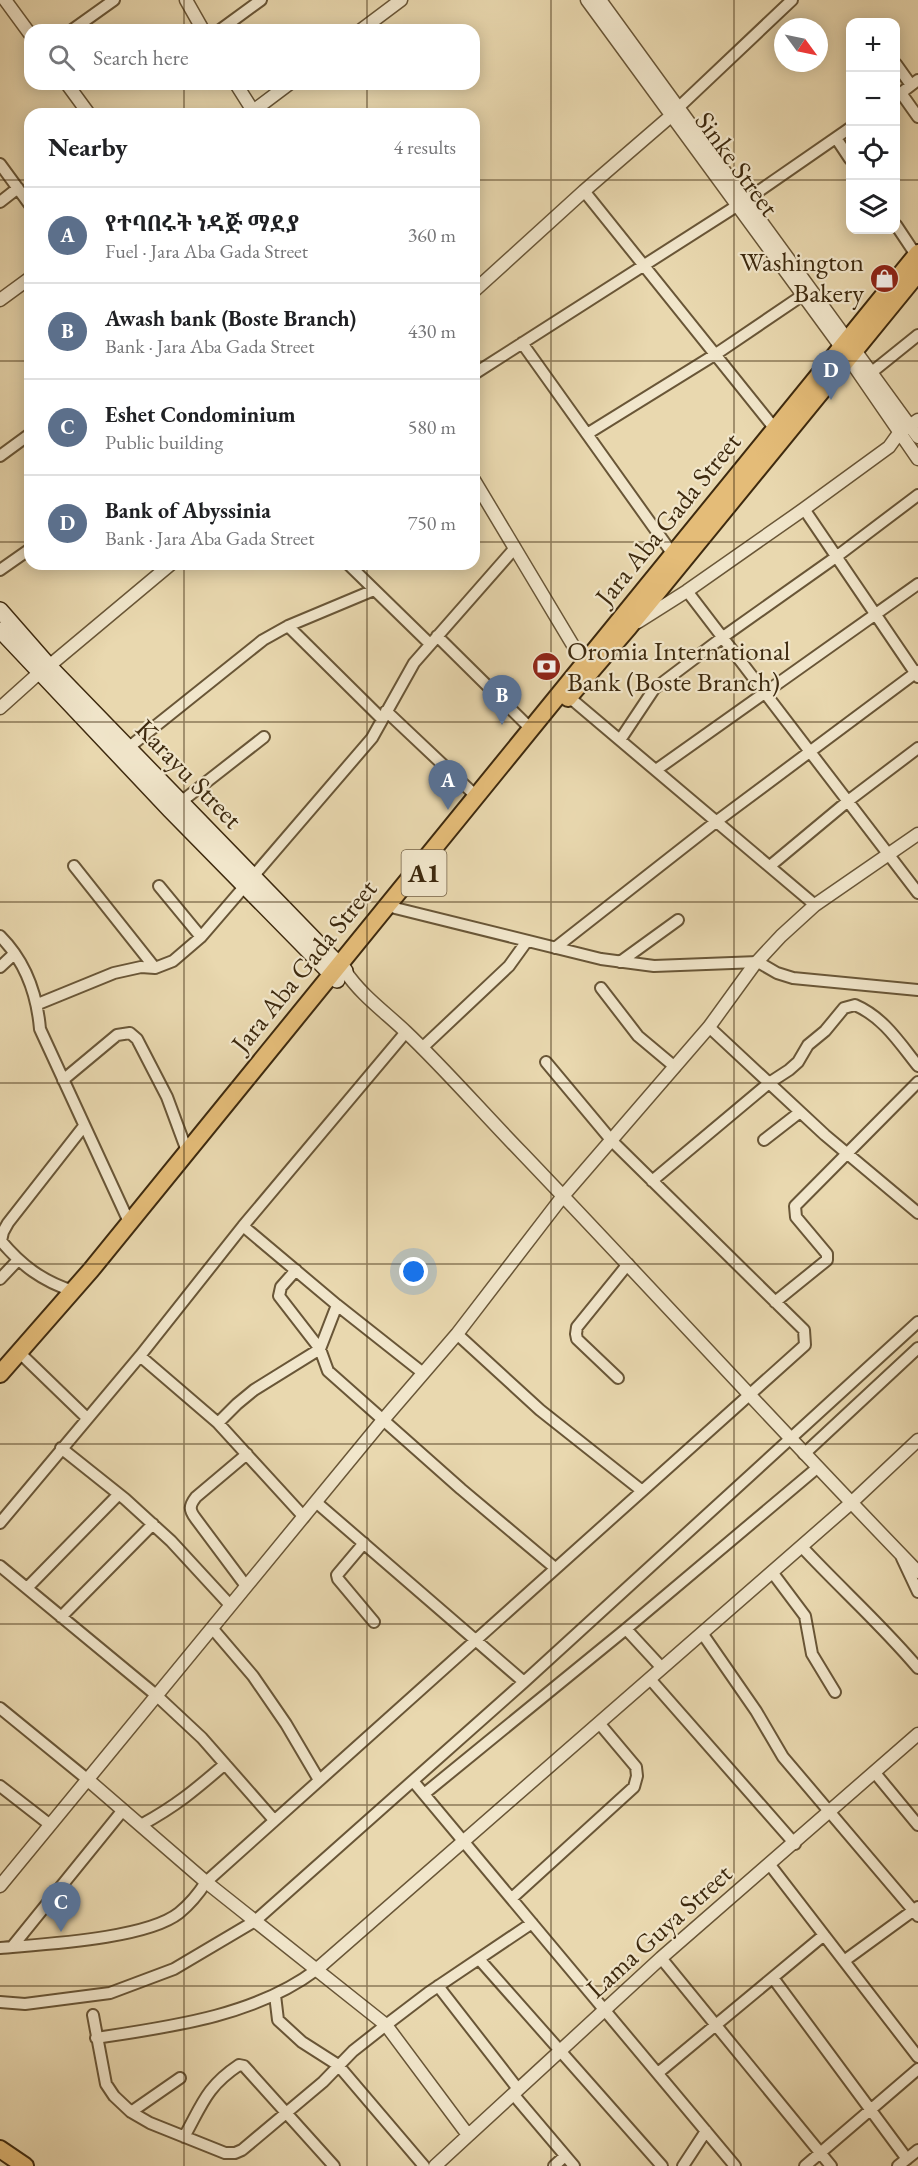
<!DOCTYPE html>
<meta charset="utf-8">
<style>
body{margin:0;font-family:"EB Garamond","Noto Serif Ethiopic",serif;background:#f2f2f2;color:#202124}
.controls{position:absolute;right:18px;top:18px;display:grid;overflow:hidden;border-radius:12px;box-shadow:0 3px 15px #0003}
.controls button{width:54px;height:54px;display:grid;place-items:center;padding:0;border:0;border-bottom:2px solid #e0e0e0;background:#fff;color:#202124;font:30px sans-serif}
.compass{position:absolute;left:774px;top:18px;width:54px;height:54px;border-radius:50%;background:#fff;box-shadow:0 3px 15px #0003;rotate:123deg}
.you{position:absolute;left:414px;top:1272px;width:21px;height:21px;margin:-15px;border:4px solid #fff;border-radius:50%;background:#1a73e8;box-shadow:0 0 0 9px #1a73e833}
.badge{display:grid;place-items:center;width:39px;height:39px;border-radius:50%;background:#0b8043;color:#fff;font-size:20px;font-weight:700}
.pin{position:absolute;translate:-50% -50px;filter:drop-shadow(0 2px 3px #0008)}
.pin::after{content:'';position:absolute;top:32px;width:21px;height:18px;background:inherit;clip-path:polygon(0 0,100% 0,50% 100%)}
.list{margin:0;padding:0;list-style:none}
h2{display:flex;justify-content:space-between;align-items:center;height:78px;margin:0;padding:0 24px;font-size:26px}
h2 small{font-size:20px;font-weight:400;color:#757577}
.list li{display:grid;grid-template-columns:39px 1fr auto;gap:18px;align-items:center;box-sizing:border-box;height:96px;padding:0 24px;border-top:2px solid #e0e0e0}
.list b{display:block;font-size:22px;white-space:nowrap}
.list p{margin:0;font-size:20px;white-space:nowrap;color:#757577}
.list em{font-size:20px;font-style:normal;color:#757577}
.icon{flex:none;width:33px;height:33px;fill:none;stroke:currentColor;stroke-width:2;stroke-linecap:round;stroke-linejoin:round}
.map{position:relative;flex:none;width:918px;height:2166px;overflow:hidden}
.search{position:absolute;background:#fff;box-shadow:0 3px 15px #0003;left:24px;top:24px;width:456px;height:66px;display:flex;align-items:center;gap:15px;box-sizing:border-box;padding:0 21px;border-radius:18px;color:#757577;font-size:22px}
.panel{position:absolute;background:#fff;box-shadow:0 3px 15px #0003;left:24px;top:108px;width:456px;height:462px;border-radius:18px}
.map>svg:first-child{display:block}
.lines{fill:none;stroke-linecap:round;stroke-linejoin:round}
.minor-casing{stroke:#695637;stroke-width:14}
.tertiary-casing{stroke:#695637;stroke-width:15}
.secondary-casing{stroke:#3e2a0f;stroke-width:18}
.primary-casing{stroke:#3e2a0f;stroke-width:20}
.minor{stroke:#f1e6cb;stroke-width:10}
.tertiary{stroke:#f1e6cb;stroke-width:12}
.secondary{stroke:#f1e6cb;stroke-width:15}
.primary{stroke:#e4bc78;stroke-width:16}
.grid{fill:none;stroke:#3e2a0f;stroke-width:1.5;stroke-opacity:0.55}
.labels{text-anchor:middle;stroke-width:4.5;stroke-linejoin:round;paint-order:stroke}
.shield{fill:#f1e6cb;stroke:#746247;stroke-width:1.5}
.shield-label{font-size:26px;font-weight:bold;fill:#3e2a0f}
.street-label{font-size:27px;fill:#3e2a0f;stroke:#f1e6cb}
.poi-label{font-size:27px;fill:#3e2a0f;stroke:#f1e6cb;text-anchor:end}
</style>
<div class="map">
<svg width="918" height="2166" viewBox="0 0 918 2166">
<rect width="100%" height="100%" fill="#e9d8af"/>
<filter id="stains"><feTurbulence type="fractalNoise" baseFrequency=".00333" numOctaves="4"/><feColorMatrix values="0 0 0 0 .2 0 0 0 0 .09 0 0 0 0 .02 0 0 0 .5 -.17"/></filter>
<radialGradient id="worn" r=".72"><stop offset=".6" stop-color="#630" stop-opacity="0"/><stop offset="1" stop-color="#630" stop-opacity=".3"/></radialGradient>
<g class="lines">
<defs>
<path id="minor" d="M72,30L114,0
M220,30L261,0
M896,64L911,85
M901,93L918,117
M897,96L918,80
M679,107L792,0
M836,138L850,159
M0,164L30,205
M584,191L775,429
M0,202L18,188
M896,225L916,255
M522,343L672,553
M872,372L918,335
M474,374L746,200L850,128
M587,434L716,354L803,295
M0,456L30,434
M804,509L918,677
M348,564L430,644
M0,570L30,549
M687,591L918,893
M288,626L382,719
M437,636L530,728
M569,697L815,905
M386,711L475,795
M620,740L654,689L723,637L836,557L918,495
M128,748L263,640L288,626L374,590
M656,770L918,584
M177,805L264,737
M74,866L155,968
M770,866L848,801L918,748
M159,886L201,937
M395,908L601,959L654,966L758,962L777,973L793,978L918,990
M0,936C25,961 37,994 40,1029L129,1222
M555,948L717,821L918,671
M620,962L678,920
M0,967L14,954
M601,988L638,1036L675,1067
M38,1004L114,973L141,967L155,968L173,961L201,937L372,738L414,663L515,548
M709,1027L825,1135L918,1213
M422,1048L509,966L527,941
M63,1080L117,1035L130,1033L137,1039L167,1097L187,1151
M764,1140L800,1112
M652,1181L769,1083L789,1070L798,1062L808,1045L825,1031L844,1008L855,1005C883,1017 899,1042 918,1066
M243,1226L337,1305L423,1373
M296,1270L281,1287L279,1296L320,1349L328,1371L461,1489L555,1568
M0,1279L18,1260
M73,1291C42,1281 21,1265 1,1241L3,1232L8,1223L84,1126
M775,1302L827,1260V1254L796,1217L795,1206L918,1082
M457,1334L540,1410L641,1490
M140,1356L218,1423L304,1517
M25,1358L87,1418
M618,1378L577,1339L576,1334L577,1327L628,1264
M218,1423L237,1404L254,1390L320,1349L337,1305
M61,1448L125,1499L171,1541L230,1605
M804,1454L918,1348
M317,1503L524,1682
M0,1523L140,1356L243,1226L406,1032
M364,1543L337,1575L338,1579L374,1622
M802,1547C840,1588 882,1625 918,1668
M902,1558L918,1592
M0,1566L156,1695L202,1738L274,1820
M772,1572L805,1616L812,1654L835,1692
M246,1586L196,1519C189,1510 189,1506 196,1497L247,1454
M27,1588L119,1494
M61,1617L153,1524
M212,1628L253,1676L286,1724L319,1780
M626,1629L662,1668
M702,1633L756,1711L783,1757L918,1916
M650,1679L795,1844
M0,1708L87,1779
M875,1773L918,1825
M413,1781L735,2166
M0,1786L49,1824
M424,1794L626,1629L817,1468
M141,1825C176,1806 195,1790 225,1764
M770,1865L918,2057
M512,1898L634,1787L637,1776L636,1767L599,1723
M12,1947L123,1810
M0,1948C44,1944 146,1939 179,1913C190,1904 199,1893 206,1882L805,1345L804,1330L612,1141L546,1062
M661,1958L831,2166
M479,1959L662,2166
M844,1961L918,1907
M773,1978L907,2159
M438,1986L518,2089
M275,1995L278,2020L302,2042L338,2065L424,2166
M0,2002L25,2004L110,1993L174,1969L255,1921L524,1682L918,1322
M93,2015L106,2084L114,2096L131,2112L150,2123L225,2153H235L242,2150L323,2082L353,2051L386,2025L428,1993L532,1923
M96,2038C169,2027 255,2016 316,1970
M658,2073L824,1935
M513,2094L574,2166
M131,2112L180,2078
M184,2137C202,2105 206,2087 239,2065L244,2066L334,2166
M554,2166L565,2156
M683,2166L706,2131
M805,2166L918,2069
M898,2166L918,2150"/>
<path id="tertiary" d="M5,0L30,34
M186,0L203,30
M587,0L841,347L918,459
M600,0L918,437
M361,30L401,0
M67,84L89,114
M236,84L255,114
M249,114L289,84
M474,291L584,191L672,115
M0,300L30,278
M474,480L583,662
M638,622L687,591L804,509L889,447L899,433L918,420
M49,666L171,564
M0,708L39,673
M345,971C361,995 385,1012 406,1032C446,1070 483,1113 522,1153C655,1292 784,1434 918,1572
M87,1779L206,1882L386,2025L468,2135
M0,1886L383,1420L457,1334L563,1196L709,1027L754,965L781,936L815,905L918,834
M316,1970L851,1503L918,1440
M435,2166L661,1958L918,1734"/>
<path id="secondary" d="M0,610L49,666L345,971
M0,630L170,810L337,980"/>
<path id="primary" d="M568,698L629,627L918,273
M0,1374L91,1270L918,253
M0,2149L25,2166"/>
</defs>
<use href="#minor" class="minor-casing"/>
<use href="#tertiary" class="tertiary-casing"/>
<use href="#secondary" class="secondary-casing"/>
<use href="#primary" class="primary-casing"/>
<use href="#minor" class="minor"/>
<use href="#tertiary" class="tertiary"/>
<use href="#secondary" class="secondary"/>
<use href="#primary" class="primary"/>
</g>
<path class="grid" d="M184,0V30M367,0V30M551,0V2166M734,0V2166M184,84V114M367,84V114M0,180H30M474,180H850M896,180H918M0,361H30M474,361H918M0,542H30M474,542H918M184,564V2166M367,564V2166M0,722H918M0,902H918M0,1083H918M0,1264H918M0,1444H918M0,1624H918M0,1805H918M0,1986H918"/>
<defs>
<symbol id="shop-disc" viewBox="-11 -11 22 22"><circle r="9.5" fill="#8f2418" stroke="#f1e6cb"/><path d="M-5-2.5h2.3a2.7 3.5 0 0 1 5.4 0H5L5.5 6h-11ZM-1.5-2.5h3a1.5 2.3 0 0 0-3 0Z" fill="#fff"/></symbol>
<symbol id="bank-disc" viewBox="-11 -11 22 22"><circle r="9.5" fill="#8f2418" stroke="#f1e6cb"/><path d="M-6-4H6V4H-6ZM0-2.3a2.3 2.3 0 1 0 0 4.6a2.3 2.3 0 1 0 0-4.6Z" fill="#fff"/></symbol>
</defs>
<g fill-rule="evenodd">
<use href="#shop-disc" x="868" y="262" width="33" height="33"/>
<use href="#bank-disc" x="530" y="650" width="33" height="33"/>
</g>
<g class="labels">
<rect class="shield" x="401.5" y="850" width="45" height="46" rx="4.5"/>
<g class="shield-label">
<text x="424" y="882">A1</text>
</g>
<g class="street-label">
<text transform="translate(737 164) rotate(54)" y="9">Sinke Street</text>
<text transform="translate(668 519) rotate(-51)" y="9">Jara Aba Gada Street</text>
<text transform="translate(189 774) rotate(46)" y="9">Karayu Street</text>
<text transform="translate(304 966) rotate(-51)" y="9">Jara Aba Gada Street</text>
<text transform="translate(659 1931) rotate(-42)" y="9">Lama Guya Street</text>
</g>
<g class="poi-label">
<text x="864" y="271">Washington<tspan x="864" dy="31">Bakery</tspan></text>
<text x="567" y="660" text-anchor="start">Oromia International<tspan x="567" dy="31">Bank (Boste Branch)</tspan></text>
</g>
</g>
<rect width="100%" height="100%" filter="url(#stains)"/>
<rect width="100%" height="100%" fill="url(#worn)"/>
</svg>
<div class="controls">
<button>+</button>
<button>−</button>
<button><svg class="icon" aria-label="locate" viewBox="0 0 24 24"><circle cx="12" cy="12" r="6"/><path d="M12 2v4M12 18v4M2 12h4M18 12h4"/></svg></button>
<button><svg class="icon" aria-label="layers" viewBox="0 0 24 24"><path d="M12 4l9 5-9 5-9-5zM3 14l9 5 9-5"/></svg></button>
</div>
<svg class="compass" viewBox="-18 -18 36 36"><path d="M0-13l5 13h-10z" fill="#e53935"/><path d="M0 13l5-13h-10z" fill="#757577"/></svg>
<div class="you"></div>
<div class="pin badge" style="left:448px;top:810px;background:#5c6f8a">A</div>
<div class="pin badge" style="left:502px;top:725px;background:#5c6f8a">B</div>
<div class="pin badge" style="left:61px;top:1932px;background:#5c6f8a">C</div>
<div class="pin badge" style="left:831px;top:400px;background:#5c6f8a">D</div>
<div class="search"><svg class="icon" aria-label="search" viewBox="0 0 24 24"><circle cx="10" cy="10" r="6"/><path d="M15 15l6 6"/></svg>Search here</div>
<section class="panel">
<h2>Nearby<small>4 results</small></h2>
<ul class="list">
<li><span class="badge" style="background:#5c6f8a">A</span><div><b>የተባበሩት ነዳጅ ማደያ</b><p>Fuel · Jara Aba Gada Street</p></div><em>360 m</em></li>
<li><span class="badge" style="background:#5c6f8a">B</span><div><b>Awash bank (Boste Branch)</b><p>Bank · Jara Aba Gada Street</p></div><em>430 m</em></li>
<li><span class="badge" style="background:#5c6f8a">C</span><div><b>Eshet Condominium</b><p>Public building</p></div><em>580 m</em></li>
<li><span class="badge" style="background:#5c6f8a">D</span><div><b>Bank of Abyssinia</b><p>Bank · Jara Aba Gada Street</p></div><em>750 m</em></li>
</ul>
</section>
</div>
